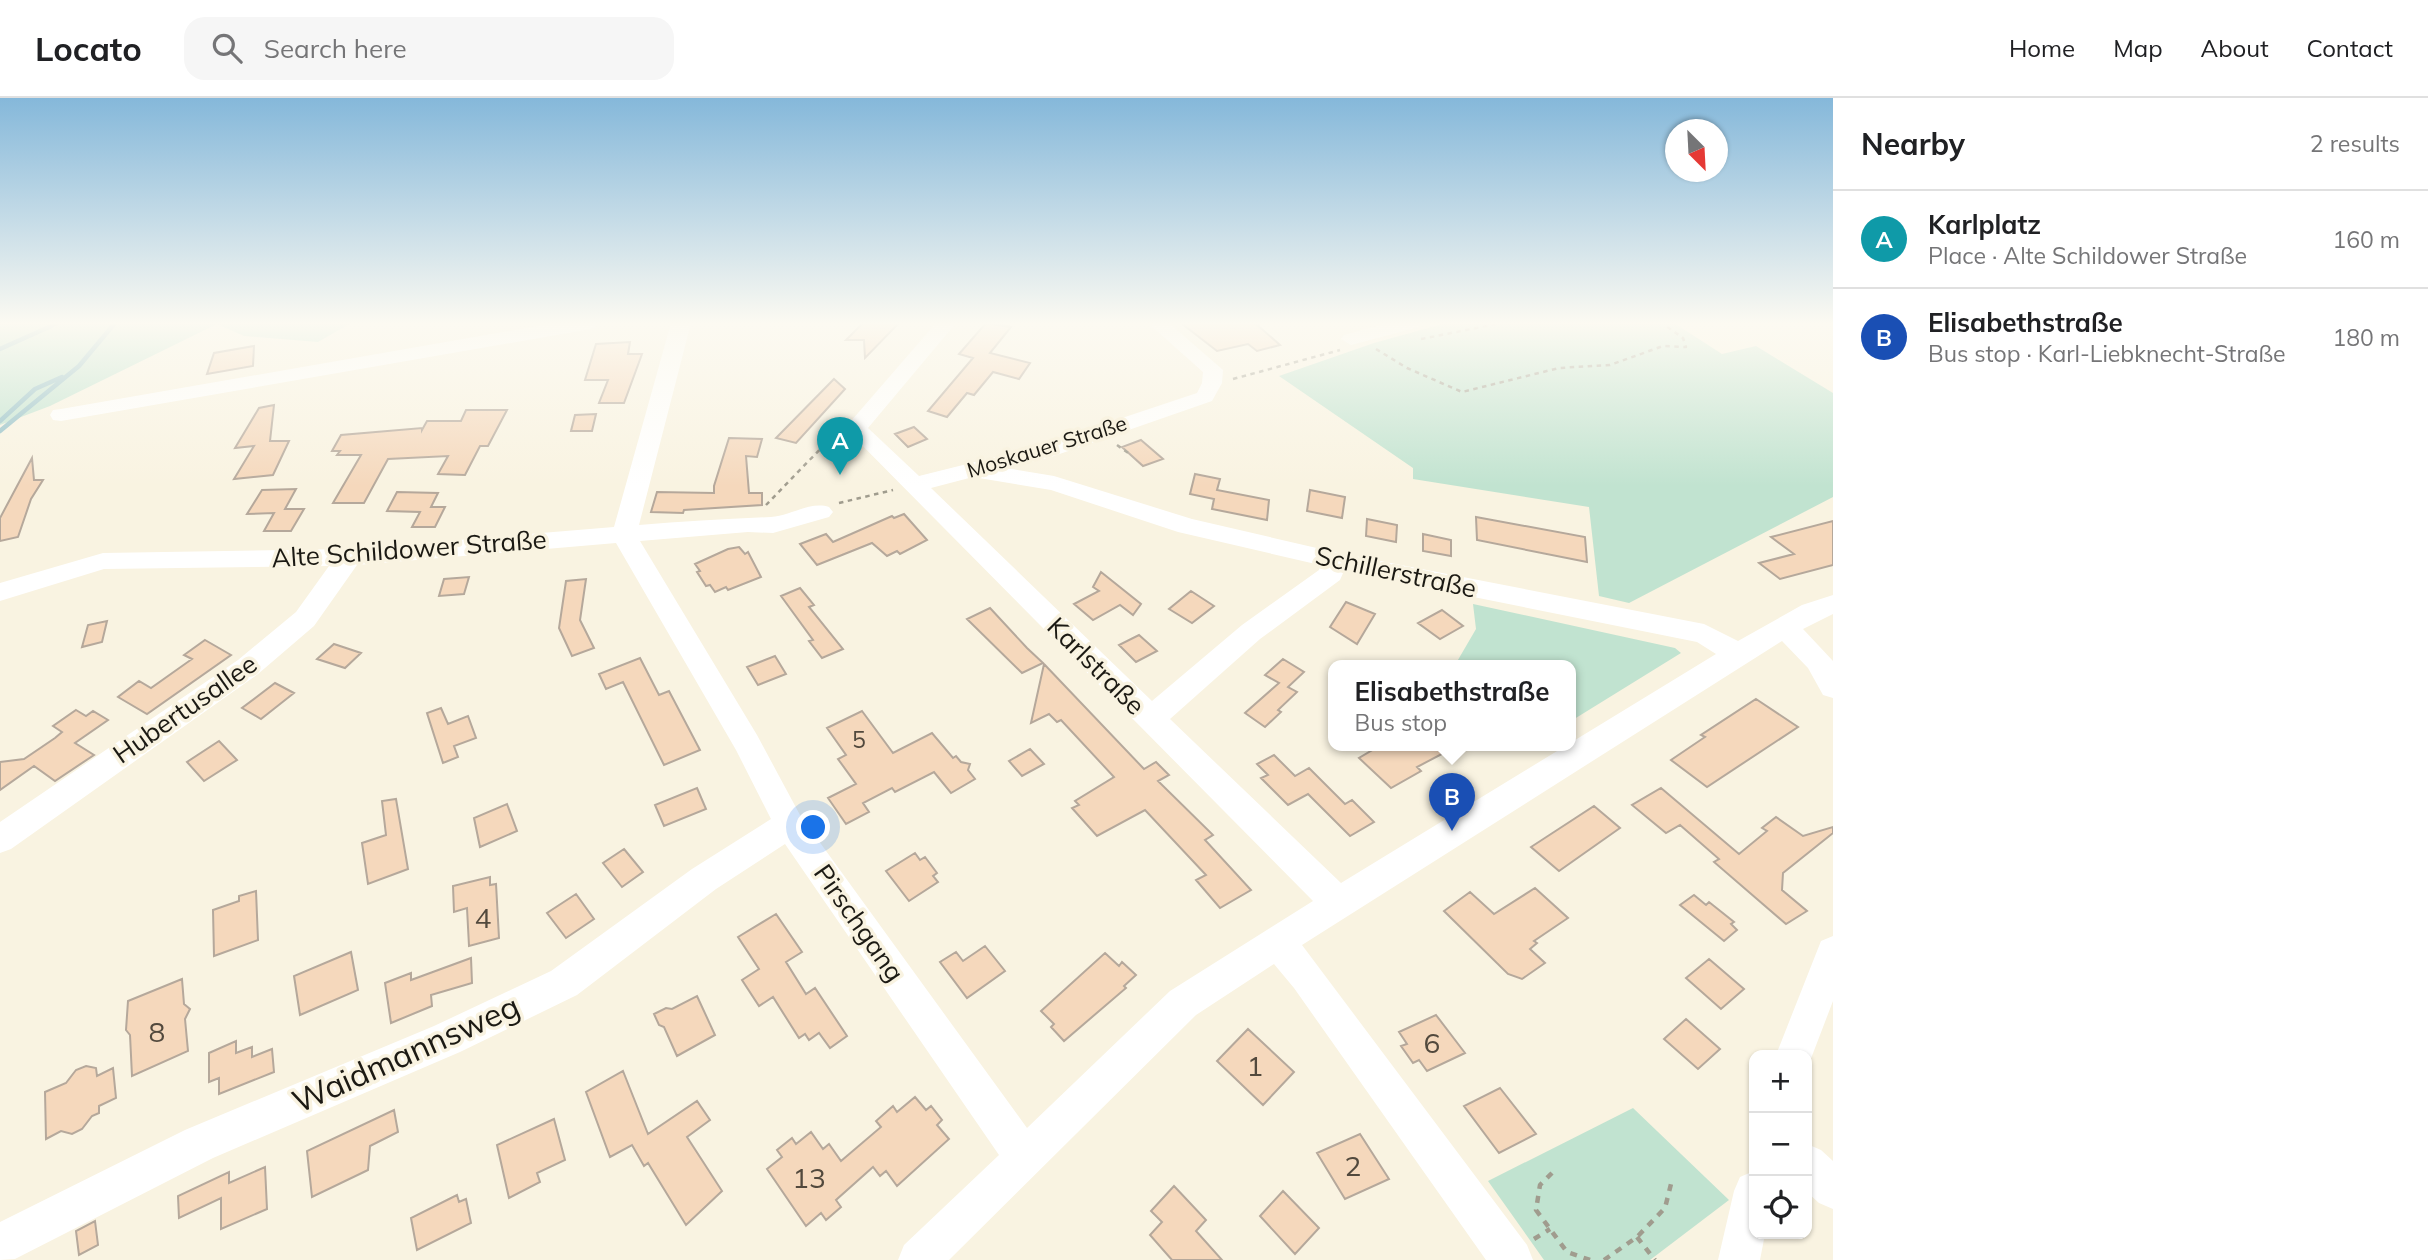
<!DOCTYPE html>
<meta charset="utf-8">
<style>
body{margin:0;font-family:Mulish,sans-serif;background:#f6f6f6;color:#202124}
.controls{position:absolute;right:21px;bottom:21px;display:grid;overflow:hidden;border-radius:14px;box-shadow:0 2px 5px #0004}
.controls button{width:63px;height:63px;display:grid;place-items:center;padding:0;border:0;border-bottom:2px solid #e0e0e0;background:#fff;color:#202124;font:35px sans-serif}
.compass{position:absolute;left:1665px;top:21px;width:63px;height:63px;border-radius:50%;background:#fff;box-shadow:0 2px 5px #0004;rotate:156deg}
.you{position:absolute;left:814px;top:730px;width:24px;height:24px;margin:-18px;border:5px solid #fff;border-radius:50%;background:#1a73e8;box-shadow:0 0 0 10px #1a73e833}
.badge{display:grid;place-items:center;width:46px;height:46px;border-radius:50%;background:#7c3aed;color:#fff;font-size:23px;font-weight:700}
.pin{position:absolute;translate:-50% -58px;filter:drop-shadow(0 2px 4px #0008)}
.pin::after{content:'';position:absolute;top:37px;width:24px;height:21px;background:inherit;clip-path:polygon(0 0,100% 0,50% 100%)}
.popup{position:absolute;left:1328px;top:562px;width:248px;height:91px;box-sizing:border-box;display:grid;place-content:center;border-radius:14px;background:#fff;filter:drop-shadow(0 2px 5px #0005);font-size:23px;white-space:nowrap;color:#757577}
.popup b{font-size:26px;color:#202124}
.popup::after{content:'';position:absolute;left:50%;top:100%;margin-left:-14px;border:14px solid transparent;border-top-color:#fff}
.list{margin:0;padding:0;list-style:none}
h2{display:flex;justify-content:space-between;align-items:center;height:91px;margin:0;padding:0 28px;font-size:30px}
h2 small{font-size:23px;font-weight:400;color:#757577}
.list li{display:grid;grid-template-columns:46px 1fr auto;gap:21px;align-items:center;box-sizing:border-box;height:98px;padding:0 28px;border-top:2px solid #e0e0e0}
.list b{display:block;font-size:26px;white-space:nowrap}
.list p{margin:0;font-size:23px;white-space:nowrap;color:#757577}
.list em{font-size:23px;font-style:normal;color:#757577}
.icon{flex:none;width:38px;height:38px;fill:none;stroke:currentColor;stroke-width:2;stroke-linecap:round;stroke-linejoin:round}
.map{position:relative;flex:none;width:1833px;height:1162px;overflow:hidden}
header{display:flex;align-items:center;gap:42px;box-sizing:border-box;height:98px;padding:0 35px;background:#fff;border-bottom:2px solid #e0e0e0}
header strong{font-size:33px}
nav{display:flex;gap:38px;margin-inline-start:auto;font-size:24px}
.search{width:490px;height:63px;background:#f6f6f6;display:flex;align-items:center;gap:18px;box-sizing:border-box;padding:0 24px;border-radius:21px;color:#757577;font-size:26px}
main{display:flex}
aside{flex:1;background:#fff}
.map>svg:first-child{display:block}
.green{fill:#c1e3d0}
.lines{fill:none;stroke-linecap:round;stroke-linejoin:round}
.stream{stroke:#90bec6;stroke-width:4.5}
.building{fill:#f5d8bc;stroke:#b5a89b;stroke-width:2}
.path-far1{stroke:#a09c8e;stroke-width:2.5;stroke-dasharray:4.5 4.5;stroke-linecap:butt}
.path{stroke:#a09c8e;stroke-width:4.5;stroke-dasharray:7 7;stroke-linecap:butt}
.minor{fill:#fff;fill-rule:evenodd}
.labels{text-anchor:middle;stroke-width:7;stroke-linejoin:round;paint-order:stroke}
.far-street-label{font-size:21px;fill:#1b1913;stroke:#f9f3e1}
.number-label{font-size:23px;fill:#52493d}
.street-label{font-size:26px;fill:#1b1913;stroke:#f9f3e1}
.near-number-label{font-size:28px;fill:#52493d}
.near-street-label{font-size:32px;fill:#1b1913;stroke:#f9f3e1}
</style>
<header>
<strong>Locato</strong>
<div class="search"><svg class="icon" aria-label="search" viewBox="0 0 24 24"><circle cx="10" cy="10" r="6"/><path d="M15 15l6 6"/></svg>Search here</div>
<nav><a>Home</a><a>Map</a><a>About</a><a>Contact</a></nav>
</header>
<main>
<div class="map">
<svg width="1833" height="1162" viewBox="0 0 1833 1162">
<rect width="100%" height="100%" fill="#f9f3e1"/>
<path class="green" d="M0,225H351L318,244L244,238L217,226L50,308L0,327Z
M1446,225H1674L1722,256L1756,248L1833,295V399L1629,505L1599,498L1589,409L1413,381V370L1279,278L1374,245Z
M1473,506L1675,550L1681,555L1571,623V567H1455L1476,531Z
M1633,1010L1729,1102L1650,1162H1544L1488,1083Z"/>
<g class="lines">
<path class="stream" d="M0,251L58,225
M0,323L35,291L62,279
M0,333L79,268L115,225"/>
</g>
<path class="building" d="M863,225H899L865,260L864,242H846Z
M986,225L1011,229L990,255L1030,265L1019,281L993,274L974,297L967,295L947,319L928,313L973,260L959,256Z
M1181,225H1255L1280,247L1257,253L1248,246L1217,253Z
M630,244L628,256H642L624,305H599L608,282H585L596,246Z
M254,248L253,268L207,276L214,255Z
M834,281L845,291L796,345L776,340Z
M274,307L270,343H289L273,377L234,381L254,348L235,350L259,310Z
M466,312H507L488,348H480L465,377L438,376L448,358L388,361L364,405H333L361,357H337L340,353H332L341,337L422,330V332L427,323H461Z
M596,316L592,333H571L575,317Z
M914,329L927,341L908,349L895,336Z
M729,340L762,341L757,359L746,358L749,395H762V407L684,412L683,415L651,414L657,394L714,395V388Z
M1141,342L1163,361L1143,368L1122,349Z
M32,360L34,382H43L31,401L18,439L0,443V420Z
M1195,376L1220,381L1217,392L1269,402L1267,422L1212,411L1214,401L1190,396Z
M296,391L285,411H304L291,433H264L274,415L247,416L262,392Z
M1310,392L1345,399L1342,420L1307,413Z
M397,394L438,395L431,409H445L435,429H412L420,414L387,413Z
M904,416L927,442L900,456L897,453L887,458L872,445L817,467L800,446L826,436L833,444L892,418L894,420Z
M1476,419L1585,439L1587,464L1477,442Z
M1367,421L1397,427L1396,444L1366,438Z
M1833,423V467L1780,481L1759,465L1794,456L1771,439Z
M1423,436L1451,442V458L1423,453Z
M739,449L745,456L748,454L761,479L728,492L726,489L715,494L710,487L706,488L697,474L700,473L695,466L728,451Z
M1101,474L1141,506L1133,517L1120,507L1093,522L1074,506L1099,493L1093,489Z
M469,479L464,496L439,498L444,481Z
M586,481L580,522L594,550L572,558L559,530L566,483Z
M800,490L814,507L809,509L843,551L822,560L809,543L813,542L781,498Z
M1191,493L1214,508L1192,525L1169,511Z
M1346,504L1375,516L1357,546L1330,529Z
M990,510L1027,550L1043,565L1022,575L967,521Z
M1442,512L1463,528L1440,541L1418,525Z
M107,523L102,544L82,549L88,527Z
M1139,537L1157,553L1136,564L1119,547Z
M205,542L231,557L147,616L118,599L139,583L151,590L192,561L184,557Z
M334,546L361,555L345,570L317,561Z
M775,558L786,576L758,587L747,569Z
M640,560L659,597L669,593L700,652L664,667L623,584L606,591L599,576Z
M1283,561L1304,574L1288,589L1297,594L1278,612L1281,614L1265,629L1245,615L1279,585L1265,577Z
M1044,566L1144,671L1156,664L1169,677L1158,683L1213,737L1205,742L1251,792L1220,810L1196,782L1206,777L1145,712L1097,738L1072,710L1079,707L1075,703L1114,679L1061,622L1057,624L1049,616L1031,625Z
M275,585L294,595L261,621L242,610Z
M1756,601L1798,629L1707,689L1671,662L1705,639L1701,637Z
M441,610L448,626L468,618L476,640L454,648L458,659L443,665L427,615Z
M76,612L86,618L93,613L108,622L75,645L94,657L55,683L34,668L0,692V664L24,661L55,640L62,634L53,628Z
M862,613L893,655L932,635L953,660L956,658L961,664L970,666L968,672L975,681L951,695L934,674L895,694L892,690L863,705L869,714L846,726L828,700L856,686L838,661L846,657L827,630Z
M219,643L237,662L204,683L187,664Z
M1381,647H1459L1417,669L1421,673L1391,690L1359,660Z
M1030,651L1044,666L1022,678L1009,663Z
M1274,657L1295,678L1309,670L1345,706L1352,702L1374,724L1350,738L1308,696L1288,707L1261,680L1268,677L1257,666Z
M697,690L706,711L664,728L655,707Z
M1661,690L1739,756L1767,733L1762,730L1776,719L1803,738L1833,729V735L1783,775L1782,792L1807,813L1786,826L1714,764L1719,761L1680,727L1666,735L1632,707Z
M396,701L408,771L368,786L362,745L386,737L382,703Z
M507,706L517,733L480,749L474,720Z
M1594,708L1620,730L1559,773L1531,749Z
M624,751L643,774L622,789L603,765Z
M915,755L920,762L925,759L937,775L933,778L938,784L909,803L886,773Z
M490,779V787L496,786L499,840L469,848L467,810L454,814L453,788Z
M1535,790L1568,820L1534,843L1537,845L1530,851L1545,865L1522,881L1508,876L1444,813L1470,794L1494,816Z
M256,793L258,842L214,858L213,812L239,803V798Z
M576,796L594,821L566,840L547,815Z
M1694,797L1706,807L1709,804L1734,824L1731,826L1737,832L1724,843L1680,807Z
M776,816L802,854L786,864L806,896L815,890L847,938L830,950L819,935L809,942L805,936L799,940L773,899L759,908L742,882L759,871L738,839Z
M985,848L1005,873L967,900L940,864L956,854L963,863Z
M351,854L358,892L300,917L294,878Z
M1105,855L1119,868L1122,864L1136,877L1124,888L1126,890L1064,943L1051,929L1054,926L1041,913Z
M471,860L472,885L431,897L432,908L391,925L385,885L411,875V882Z
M1709,861L1744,891L1721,911L1686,880Z
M182,881L184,906L190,911L185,921L188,953L132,978L130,937L126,932L128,903Z
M697,898L715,937L677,958L664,929L659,927L654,916L666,910L672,911Z
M1436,917L1465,955L1427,973L1419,962L1413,965L1401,948L1407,946L1399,934Z
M1686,921L1720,951L1698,971L1664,941Z
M1248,931L1294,974L1263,1007L1217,963Z
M236,943V955L252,949V959L272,951L274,974L219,996V980L209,984V955Z
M86,968L96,970L97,978L113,970L116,1000L99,1008V1015L92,1018L82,1031L72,1036L61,1033L46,1041L45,994L66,985L76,972Z
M623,973L648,1036L697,1003L710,1022L687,1039L722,1093L686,1127L648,1065L644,1068L632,1047L610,1059L586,994Z
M1500,990L1536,1036L1499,1055L1464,1008Z
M915,999L926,1012L931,1008L942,1022L937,1027L949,1041L897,1088L886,1073L880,1078L873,1069L836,1102L841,1109L826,1122L821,1115L806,1128L767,1071L782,1059L777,1052L792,1040L796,1046L811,1034L823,1051L829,1046L841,1063L881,1029L876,1023L893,1008L897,1014Z
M394,1012L398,1034L370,1048L368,1072L312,1099L307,1053Z
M554,1021L565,1062L537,1075L540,1084L509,1100L497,1047Z
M1360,1036L1389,1081L1345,1101L1317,1055Z
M265,1069L267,1111L221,1131V1100L179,1120L178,1098L229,1074V1085Z
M1174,1088L1206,1122L1196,1133L1222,1162H1172L1150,1137L1162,1124L1151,1113Z
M1283,1093L1319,1130L1295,1156L1260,1118Z
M457,1097L459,1104L466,1101L471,1125L417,1152L411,1120Z
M95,1123L98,1147L79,1157L76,1133Z"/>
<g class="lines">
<path class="path-far1" d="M1421,241L1501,225
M1376,251L1407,270L1462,294L1559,270L1610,267L1663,248L1686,249L1683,240L1662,225
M1233,281L1340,252
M1117,347L1131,357
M839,405L893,392
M766,407L828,343L838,338"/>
<path class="path" d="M1552,1075L1540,1087L1536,1112L1567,1154L1590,1162
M1637,1139L1655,1162
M1534,1141L1550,1131
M1604,1162L1637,1139L1665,1110L1671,1086"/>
<path class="minor" d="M555,225H600L591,231L61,323L53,322L50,317L53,312L61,311Z
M671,225H691L639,427C683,423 727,421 771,419C790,418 810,403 829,409L833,414L829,419L773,435L748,434L640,443L757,637L800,717L1027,1030L1170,893L1313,803L845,330L936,225H956L868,330L919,378L1035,349L1197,295L1202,285L1203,274L1148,225H1169L1223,272L1222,285L1212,303L1051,359L1006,370L1054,378L1192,421L1334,454L1704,526L1738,543L1802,507L1833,497V516L1803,531L1833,563V600L1823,597L1808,570L1782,543L1302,847L1527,1147L1533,1162H1486L1294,890L1274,866L1196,917L949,1162H898L904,1147L999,1057L785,746L716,791L577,897L460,954L213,1060L15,1161L0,1162V1124L185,1032L434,928L551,873L692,771L771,721L736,652L616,445L357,467L314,528L258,576L11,751L0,755V724L238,562L296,514L329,468L104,471L0,503V485L103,455L349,451L614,429ZM973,379L1051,392L1178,434L1320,467L1319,472L1242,527L1152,603L931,390ZM1344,473L1697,544L1716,556L1341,785L1170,621L1260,541L1340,482Z
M1388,225H1421L1419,229L1351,247L1341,241L1344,237Z
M1833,838V903L1807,971V957H1776L1821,843Z
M1807,1046L1821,1052L1833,1063V1111L1819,1105L1807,1094Z
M1754,1073V1136H1765L1760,1162H1718L1734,1093L1740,1079Z"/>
</g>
<linearGradient id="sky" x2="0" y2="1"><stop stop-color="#85b8da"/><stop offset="0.58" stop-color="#fcfaf2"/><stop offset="1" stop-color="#fcfaf2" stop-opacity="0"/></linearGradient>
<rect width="1833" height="388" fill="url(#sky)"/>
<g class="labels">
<g class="far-street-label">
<text transform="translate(1047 349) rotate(-17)" y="7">Moskauer Straße</text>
</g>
<g class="number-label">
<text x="859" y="650">5</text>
</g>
<g class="street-label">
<text transform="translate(409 451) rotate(-4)" y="9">Alte Schildower Straße</text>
<text transform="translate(1396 474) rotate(12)" y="9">Schillerstraße</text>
<text transform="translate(1096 568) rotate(45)" y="9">Karlstraße</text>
<text transform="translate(185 611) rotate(-35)" y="9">Hubertusallee</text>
<text transform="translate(859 825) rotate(55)" y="9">Pirschgang</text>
</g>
<g class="near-number-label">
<text x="483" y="830">4</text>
<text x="157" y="944">8</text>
<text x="1432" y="955">6</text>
<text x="1255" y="978">1</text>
<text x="1353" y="1078">2</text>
<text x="809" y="1090">13</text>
</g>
<g class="near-street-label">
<text transform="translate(406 956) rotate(-24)" y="11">Waidmannsweg</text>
</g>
</g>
</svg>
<div class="controls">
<button>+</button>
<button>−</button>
<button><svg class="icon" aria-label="locate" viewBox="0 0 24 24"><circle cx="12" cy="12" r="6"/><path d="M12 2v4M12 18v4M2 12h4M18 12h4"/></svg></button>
</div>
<svg class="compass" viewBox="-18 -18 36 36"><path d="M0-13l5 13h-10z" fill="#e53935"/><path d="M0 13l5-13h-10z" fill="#757577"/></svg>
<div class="you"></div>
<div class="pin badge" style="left:840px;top:377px;background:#0f9aa8">A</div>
<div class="pin badge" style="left:1452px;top:733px;background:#1a4fb4">B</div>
<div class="popup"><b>Elisabethstraße</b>Bus stop</div>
</div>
<aside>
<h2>Nearby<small>2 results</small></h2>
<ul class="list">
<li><span class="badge" style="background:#0f9aa8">A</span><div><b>Karlplatz</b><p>Place · Alte Schildower Straße</p></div><em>160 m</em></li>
<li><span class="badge" style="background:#1a4fb4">B</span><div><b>Elisabethstraße</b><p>Bus stop · Karl-Liebknecht-Straße</p></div><em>180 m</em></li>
</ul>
</aside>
</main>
